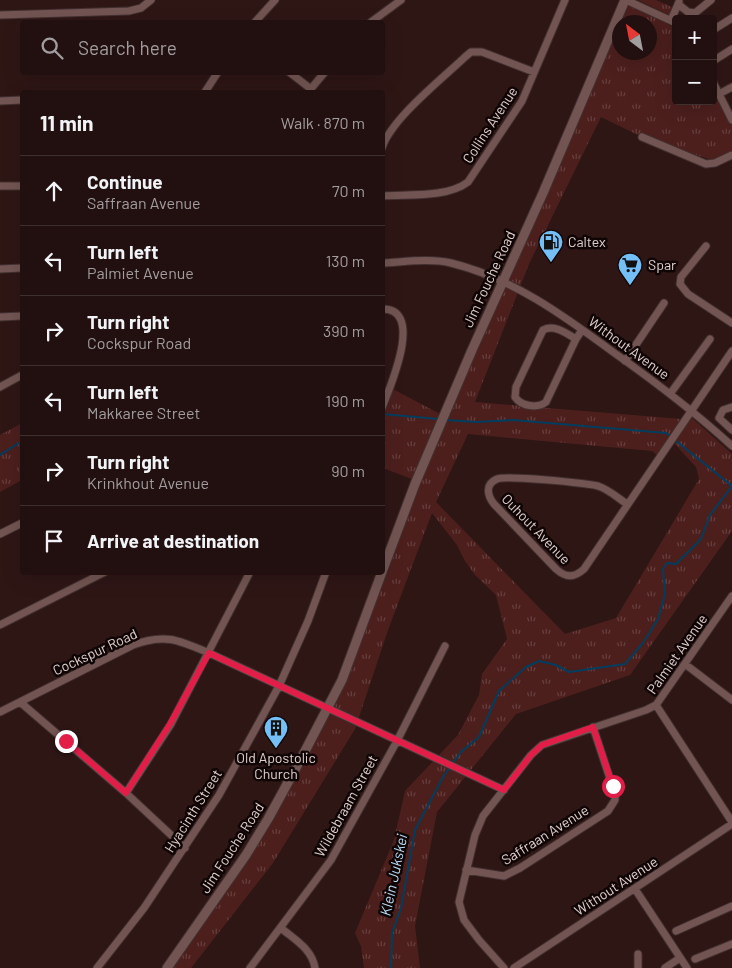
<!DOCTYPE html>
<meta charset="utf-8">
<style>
body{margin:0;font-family:Barlow,sans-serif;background:#2e1e1e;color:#f1f3f6}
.controls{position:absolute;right:15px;top:15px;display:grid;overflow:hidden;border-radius:5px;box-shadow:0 5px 20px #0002}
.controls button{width:45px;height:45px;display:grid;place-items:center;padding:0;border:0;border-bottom:1px solid #3f3030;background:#221010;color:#f1f3f6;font:25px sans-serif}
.compass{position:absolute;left:612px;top:15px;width:45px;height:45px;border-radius:50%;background:#221010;box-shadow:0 5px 20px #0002;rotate:328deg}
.stop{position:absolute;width:15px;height:15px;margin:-11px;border:4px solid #e11d48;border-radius:50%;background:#fff}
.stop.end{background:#e11d48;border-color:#fff;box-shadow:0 1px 5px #0008}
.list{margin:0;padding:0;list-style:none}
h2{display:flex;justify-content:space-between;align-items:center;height:65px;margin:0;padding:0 20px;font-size:21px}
h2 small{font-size:16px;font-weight:400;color:#a29d9f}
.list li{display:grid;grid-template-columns:32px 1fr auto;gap:15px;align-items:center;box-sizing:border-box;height:70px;padding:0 20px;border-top:1px solid #3f3030}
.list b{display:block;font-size:19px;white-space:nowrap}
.list p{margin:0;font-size:16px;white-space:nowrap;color:#a29d9f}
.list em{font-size:16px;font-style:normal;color:#a29d9f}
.icon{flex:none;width:28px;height:28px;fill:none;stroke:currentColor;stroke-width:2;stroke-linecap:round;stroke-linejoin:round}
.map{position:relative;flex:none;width:732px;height:968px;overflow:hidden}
.search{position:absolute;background:#221010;box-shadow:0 5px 20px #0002;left:20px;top:20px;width:365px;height:55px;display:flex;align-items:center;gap:12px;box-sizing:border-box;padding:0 18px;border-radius:5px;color:#a29d9f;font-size:19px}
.panel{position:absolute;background:#221010;box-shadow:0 5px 20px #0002;left:20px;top:90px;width:365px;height:485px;border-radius:5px}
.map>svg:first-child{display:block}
.park{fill:url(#park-tufts);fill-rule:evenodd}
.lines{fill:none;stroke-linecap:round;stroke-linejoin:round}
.stream{stroke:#003e5f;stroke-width:2}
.minor-casing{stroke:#42302f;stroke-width:9}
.tertiary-casing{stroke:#42302f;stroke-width:11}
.minor{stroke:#725553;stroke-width:7}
.tertiary{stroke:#725553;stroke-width:9}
.route{stroke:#e11d48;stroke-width:6}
.labels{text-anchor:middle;stroke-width:5;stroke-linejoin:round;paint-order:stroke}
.street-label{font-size:14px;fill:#e2d1cf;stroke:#0f0505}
.poi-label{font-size:14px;fill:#e2d1cf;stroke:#0f0505;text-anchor:start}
.water-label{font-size:15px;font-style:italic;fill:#b8dbf6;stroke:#0f0505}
</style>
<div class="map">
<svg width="732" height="968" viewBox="0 0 732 968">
<defs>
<pattern id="park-tufts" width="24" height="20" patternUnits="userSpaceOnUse" patternTransform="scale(1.25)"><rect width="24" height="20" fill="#4c1f1d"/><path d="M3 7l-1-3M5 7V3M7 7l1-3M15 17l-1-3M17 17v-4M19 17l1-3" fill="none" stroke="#663e3d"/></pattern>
</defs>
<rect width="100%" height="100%" fill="#2e1615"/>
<path class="park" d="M628,0L676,29V101H713V77L732,116V154L715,161L642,137L601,117L529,264L475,402L681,419L657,455L652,451L468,434L436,502L565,634L616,618L699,479L696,467L673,442L692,418L732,454V531L630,675L516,714L437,812L415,926L420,968H364L361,946L355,933L394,840L405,791L458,735L479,695L482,674L507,639L496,595L475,575L465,561L457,545L432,513L388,630L355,729L273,863L191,968H168L225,888L342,679L417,481L383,468V387H389L444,416ZM620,22H650V52H620Z
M638,0H656L672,7L669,15Z
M22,423V480L0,492V435Z"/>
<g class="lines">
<path class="stream" d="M382,414L438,419
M445,420L476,422L513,420L666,433L669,435
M676,441L732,486
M0,455L22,441
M453,763L461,752L479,737L499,691L526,667L539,661L556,665L569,672L625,664L643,643L658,619L665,594L663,569L667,563L676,564L701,539L710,515L732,486
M391,968L392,933L401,908L415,830L443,777L450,767"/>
<defs>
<path id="minor" d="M626,0L676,23
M678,4L688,12L695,13L711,0
M0,15L129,11L141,8L151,0
M671,20L679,2
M255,22L275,0
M371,22L401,0
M713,30L732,18
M713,61L732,49
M289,72L311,89
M713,82L732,120
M309,91L325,72
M205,92L218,72
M719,94L732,87
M0,101L22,100
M642,137L706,164L715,163L732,155
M382,148C391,119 442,79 465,57L471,52H482L534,72
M0,186H22
M382,196C408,194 447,198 468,182L522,101L565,0
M706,246L681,277L680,284L688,294L732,323
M382,263C404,262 430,258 451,263C512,278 563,315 613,352C654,381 695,412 732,446
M0,269L22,268
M382,309C425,308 390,387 382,408
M0,317L22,316
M576,339C566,333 554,324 543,330L516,387L515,397C521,406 537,409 546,402L576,339L582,330
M625,361L664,303
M0,387L22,375
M670,394L710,339
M732,407L723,410L719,418L732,430
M627,504C618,498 608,489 598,486C585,483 506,475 497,479C485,484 487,495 494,504L556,569C566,578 574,578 584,569L732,351
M0,534L22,523
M0,625L105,572
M685,664L732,700
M20,702L126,793L185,848
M656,705L732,822
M0,712L133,645C165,633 179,640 209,653L504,790
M126,793L171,724L250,572
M466,870L504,876L520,868L608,811L615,800V794L593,727
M635,889L687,968
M281,928C295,940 312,949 315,968
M676,931L732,906
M695,959L732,944
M97,968L144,908L219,795L279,686L308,621L326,572
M250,968L331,860L397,741L445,646
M504,968L479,940L464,920L459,902L475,835L483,816L531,755L542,745L646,710L656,705L732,596
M514,968L732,824
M638,968V954
M665,968L680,958"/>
<path id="tertiary" d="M382,572L415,484L472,350L543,193L625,0
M167,968L246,855L268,819L303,755L342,680L382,572"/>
</defs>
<use href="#minor" class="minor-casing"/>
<use href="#tertiary" class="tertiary-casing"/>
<use href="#minor" class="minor"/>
<use href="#tertiary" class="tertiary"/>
</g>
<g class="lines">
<path class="route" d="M66,741L126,793L170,724L209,653L504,790L531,755L542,745L593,727L613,786"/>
</g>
<defs>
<symbol id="fuel-pin" viewBox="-11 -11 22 30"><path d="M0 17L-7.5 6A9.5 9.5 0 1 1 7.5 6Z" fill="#74c0f6" stroke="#0f0505"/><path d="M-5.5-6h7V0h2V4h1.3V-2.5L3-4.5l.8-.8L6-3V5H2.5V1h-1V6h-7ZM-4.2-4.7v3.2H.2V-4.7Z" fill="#111"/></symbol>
<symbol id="supermarket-pin" viewBox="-11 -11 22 30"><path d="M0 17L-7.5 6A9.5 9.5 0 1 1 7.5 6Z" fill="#74c0f6" stroke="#0f0505"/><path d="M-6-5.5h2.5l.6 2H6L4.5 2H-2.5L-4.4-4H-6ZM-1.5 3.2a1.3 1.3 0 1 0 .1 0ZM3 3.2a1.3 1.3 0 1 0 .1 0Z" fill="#111"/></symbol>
<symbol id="building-pin" viewBox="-11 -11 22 30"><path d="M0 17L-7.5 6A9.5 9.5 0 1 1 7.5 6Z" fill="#74c0f6" stroke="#0f0505"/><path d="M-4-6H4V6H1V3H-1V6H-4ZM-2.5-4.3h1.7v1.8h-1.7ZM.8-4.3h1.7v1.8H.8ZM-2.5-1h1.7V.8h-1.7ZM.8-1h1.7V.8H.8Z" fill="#111"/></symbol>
</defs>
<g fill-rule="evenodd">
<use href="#fuel-pin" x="537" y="228" width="28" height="38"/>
<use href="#supermarket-pin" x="616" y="251" width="28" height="38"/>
<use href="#building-pin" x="262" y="714" width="28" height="38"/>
</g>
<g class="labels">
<g class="street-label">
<text transform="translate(490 125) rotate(-57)" y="5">Collins Avenue</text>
<text transform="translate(489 279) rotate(-65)" y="5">Jim Fouche Road</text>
<text transform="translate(629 348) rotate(36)" y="5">Without Avenue</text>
<text transform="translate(536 529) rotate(46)" y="5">Ouhout Avenue</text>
<text transform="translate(95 652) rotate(-25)" y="5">Cockspur Road</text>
<text transform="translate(677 654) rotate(-55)" y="5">Palmiet Avenue</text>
<text transform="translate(346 806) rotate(-61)" y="5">Wildebraam Street</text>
<text transform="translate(193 811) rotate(-58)" y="5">Hyacinth Street</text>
<text transform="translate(545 835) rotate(-32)" y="5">Saffraan Avenue</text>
<text transform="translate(232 848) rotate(-57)" y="5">Jim Fouche Road</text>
<text transform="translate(616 886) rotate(-33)" y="5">Without Avenue</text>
</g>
<g class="poi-label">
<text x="568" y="247">Caltex</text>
<text x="648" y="270">Spar</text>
<text x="276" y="763" text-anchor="middle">Old Apostolic<tspan x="276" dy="16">Church</tspan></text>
</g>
<g class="water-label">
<text transform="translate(394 875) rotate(-78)" y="5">Klein Jukskei</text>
</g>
</g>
</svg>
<div class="controls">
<button>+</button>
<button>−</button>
</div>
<svg class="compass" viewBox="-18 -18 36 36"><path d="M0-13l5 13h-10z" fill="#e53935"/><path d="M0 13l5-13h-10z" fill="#a29d9f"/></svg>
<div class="stop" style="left:613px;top:786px"></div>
<div class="stop end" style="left:66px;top:741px"></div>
<div class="search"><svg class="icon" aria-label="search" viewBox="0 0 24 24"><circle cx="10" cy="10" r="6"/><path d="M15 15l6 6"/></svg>Search here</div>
<section class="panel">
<h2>11 min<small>Walk · 870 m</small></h2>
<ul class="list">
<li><svg class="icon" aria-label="ahead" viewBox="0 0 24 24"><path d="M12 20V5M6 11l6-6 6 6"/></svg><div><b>Continue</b><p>Saffraan Avenue</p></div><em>70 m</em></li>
<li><svg class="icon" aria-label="left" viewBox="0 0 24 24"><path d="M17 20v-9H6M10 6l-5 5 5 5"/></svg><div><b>Turn left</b><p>Palmiet Avenue</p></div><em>130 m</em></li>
<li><svg class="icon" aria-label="right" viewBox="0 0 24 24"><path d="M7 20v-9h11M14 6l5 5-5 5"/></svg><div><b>Turn right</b><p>Cockspur Road</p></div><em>390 m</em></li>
<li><svg class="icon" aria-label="left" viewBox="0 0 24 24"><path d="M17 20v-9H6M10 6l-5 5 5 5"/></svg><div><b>Turn left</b><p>Makkaree Street</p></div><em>190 m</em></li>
<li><svg class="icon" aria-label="right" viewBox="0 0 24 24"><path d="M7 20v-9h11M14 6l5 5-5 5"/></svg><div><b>Turn right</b><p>Krinkhout Avenue</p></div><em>90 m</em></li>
<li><svg class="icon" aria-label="arrive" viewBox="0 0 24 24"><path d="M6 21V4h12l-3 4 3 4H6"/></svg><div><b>Arrive at destination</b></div></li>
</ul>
</section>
</div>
